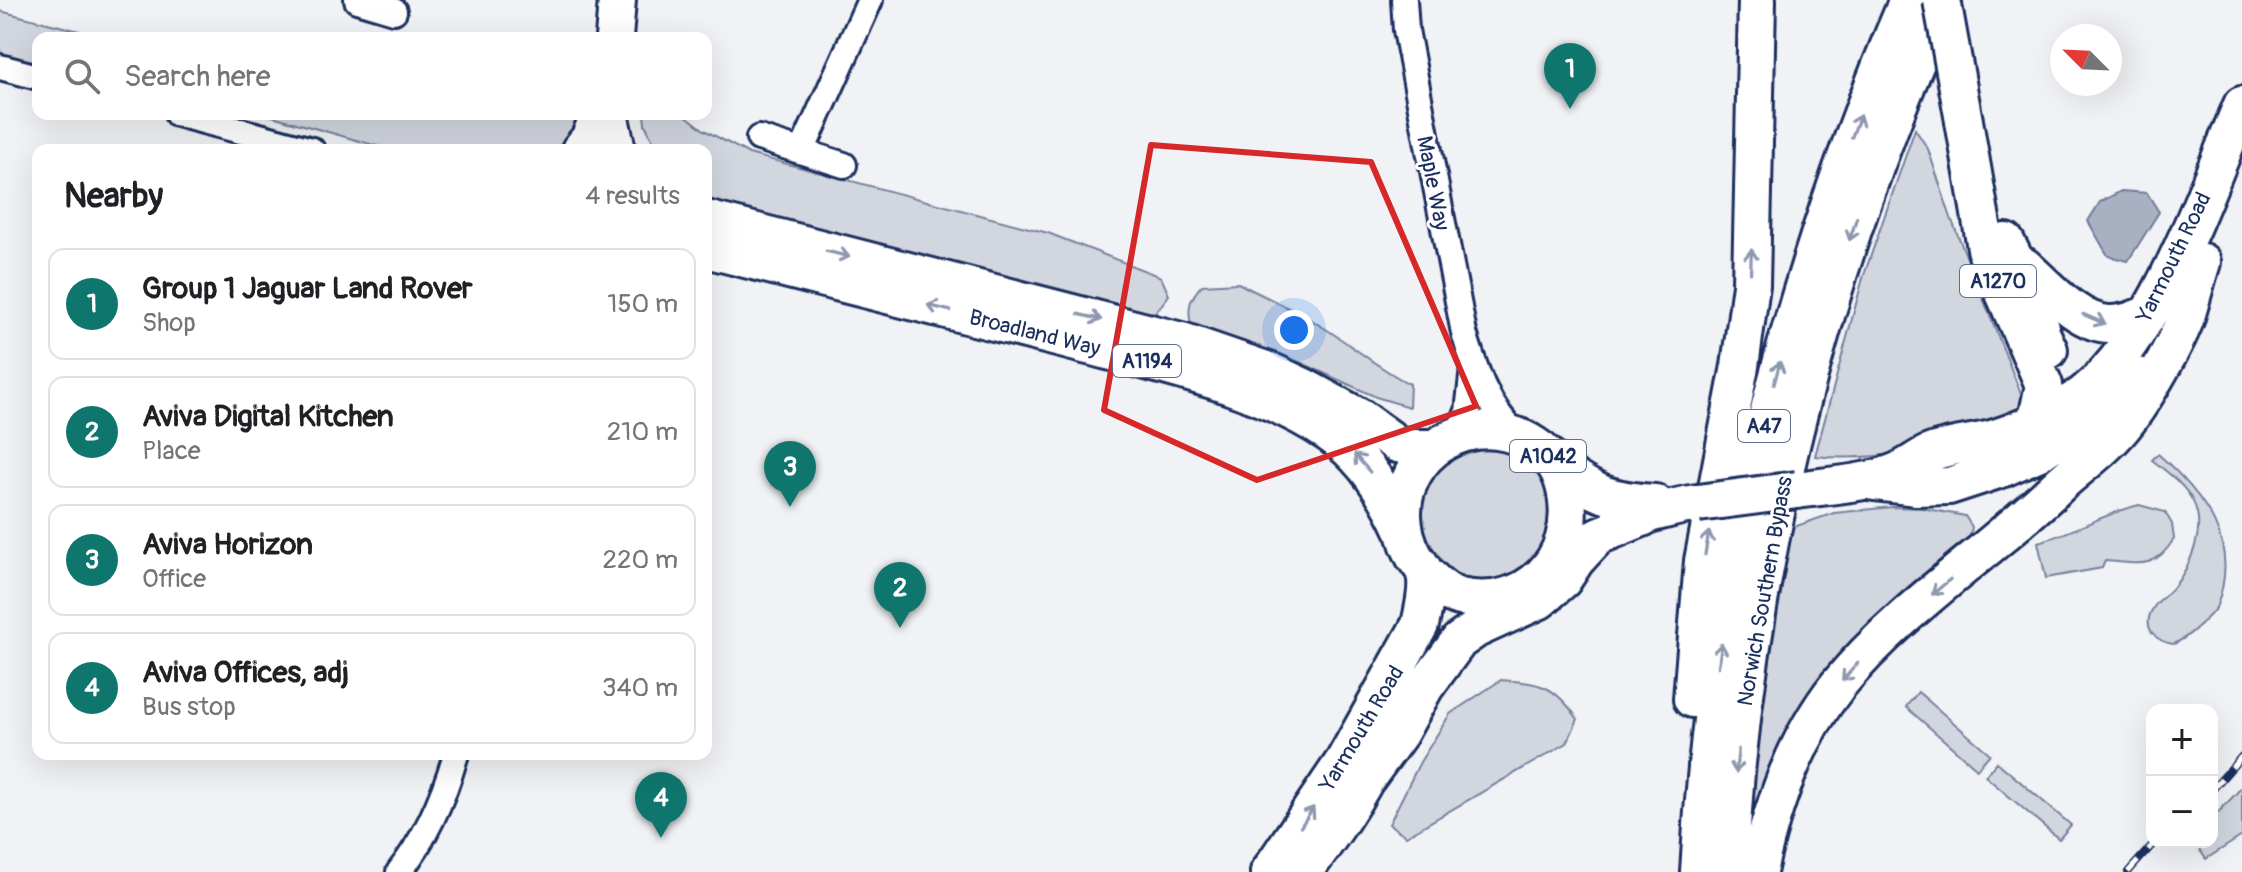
<!DOCTYPE html>
<meta charset="utf-8">
<style>
body{margin:0;font-family:Pangolin,sans-serif;background:#f6f6f6;color:#202124}
.controls{position:absolute;right:24px;bottom:24px;display:grid;overflow:hidden;border-radius:16px;box-shadow:0 8px 32px #0002}
.controls button{width:72px;height:72px;display:grid;place-items:center;padding:0;border:0;border-bottom:2px solid #e0e0e0;background:#fff;color:#202124;font:40px sans-serif}
.compass{position:absolute;left:2050px;top:24px;width:72px;height:72px;border-radius:50%;background:#fff;box-shadow:0 8px 32px #0002;rotate:294deg}
.you{position:absolute;left:1294px;top:330px;width:28px;height:28px;margin:-20px;border:6px solid #fff;border-radius:50%;background:#1a73e8;box-shadow:0 0 0 12px #1a73e833}
.badge{display:grid;place-items:center;width:52px;height:52px;border-radius:50%;background:#0f766e;color:#fff;font-size:26px;font-weight:700}
.pin{position:absolute;translate:-50% -66px;filter:drop-shadow(0 2px 4px #0008)}
.pin::after{content:'';position:absolute;top:42px;width:28px;height:24px;background:inherit;clip-path:polygon(0 0,100% 0,50% 100%)}
.list{margin:0;padding:0;list-style:none}
h2{display:flex;justify-content:space-between;align-items:center;height:104px;margin:0;padding:0 32px;font-size:34px}
h2 small{font-size:26px;font-weight:400;color:#757577}
.list li{display:grid;grid-template-columns:52px 1fr auto;gap:24px;align-items:center;box-sizing:border-box;height:112px;margin:0 16px 16px;padding:0 16px;border:2px solid #e0e0e0;border-radius:16px}
.list b{display:block;font-size:30px;white-space:nowrap}
.list p{margin:0;font-size:26px;white-space:nowrap;color:#757577}
.list em{font-size:26px;font-style:normal;color:#757577}
.icon{flex:none;width:44px;height:44px;fill:none;stroke:currentColor;stroke-width:2;stroke-linecap:round;stroke-linejoin:round}
.map{position:relative;flex:none;width:2242px;height:872px;overflow:hidden}
.search{position:absolute;background:#fff;box-shadow:0 8px 32px #0002;left:32px;top:32px;width:680px;height:88px;display:flex;align-items:center;gap:20px;box-sizing:border-box;padding:0 28px;border-radius:16px;color:#757577;font-size:30px}
.panel{position:absolute;background:#fff;box-shadow:0 8px 32px #0002;left:32px;top:144px;width:680px;height:616px;border-radius:16px}
.map>svg:first-child{display:block}
.green{fill:#d2d6df;stroke:#76829e;stroke-width:2}
.water{fill:#a8b0c2;stroke:#707c9a;stroke-width:2}
.lines{fill:none;stroke-linecap:round;stroke-linejoin:round}
.minor-casing{stroke:#1b2f5e;stroke-width:30}
.highway-casing{stroke:#1b2f5e;stroke-width:42}
.minor{stroke:#fff;stroke-width:24}
.highway{stroke:#fff;stroke-width:36}
.rail-casing{stroke:#1b2f5e;stroke-width:8}
.rail{stroke:#fff;stroke-width:5;stroke-dasharray:15;stroke-linecap:butt}
.highway-bridge-casing{stroke:#1b2f5e;stroke-width:42;stroke-linecap:butt}
.highway-bridge{stroke:#fff;stroke-width:36}
.oneway{stroke:#8d97ae}
.marked{fill:none;stroke:#d62828;stroke-width:6;stroke-linejoin:round}
.labels{text-anchor:middle;stroke-width:6;stroke-linejoin:round;paint-order:stroke}
.shield{fill:#fff;stroke:#5f6d8e;stroke-width:2}
.shield-label{font-size:20px;font-weight:bold;fill:#1b2f5e}
.street-label{font-size:22px;fill:#1b2f5e;stroke:#fff}
</style>
<div class="map">
<svg width="2242" height="872" viewBox="0 0 2242 872">
<rect width="100%" height="100%" fill="#f1f2f5"/>
<filter id="ink" filterUnits="userSpaceOnUse"><feTurbulence type="fractalNoise" baseFrequency=".0125" numOctaves="2"/><feDisplacementMap in="SourceGraphic" scale="16" xChannelSelector="R" yChannelSelector="G"/><feConvolveMatrix kernelMatrix="1 2 1 2 8 2 1 2 1" color-interpolation-filters="sRGB"/></filter>
<g filter="url(#ink)">
<path class="green" d="M0,11L107,38H38V63L0,53Z
M265,114H585L579,126L556,150H391Z
M644,114H684L704,130L749,154L1048,233L1161,277L1169,295L1156,312L1143,313L706,204V150H657L645,124Z
M1915,129L1928,149L1951,218L2023,399L2015,420C1962,445 1874,463 1815,456L1863,278Z
M1238,283C1265,297 1295,310 1321,326C1352,345 1379,369 1410,384L1409,407L1376,397L1302,363L1191,325C1187,307 1190,298 1202,285Z
M1484,443L1528,456L1555,491L1546,556L1489,587L1447,575L1419,540L1417,496L1442,458Z
M2158,454C2205,496 2242,543 2216,608C2204,622 2190,636 2174,644C2156,642 2142,628 2152,610C2157,600 2166,596 2173,588C2190,567 2205,532 2195,506C2188,487 2167,472 2152,460Z
M2139,505L2165,512L2172,524L2174,539C2154,571 2139,563 2105,561L2102,568L2046,578L2038,542C2073,533 2103,514 2139,505Z
M1892,507L1921,508L1965,516L1972,527L1969,541L1905,599L1749,844C1757,738 1770,632 1791,528L1834,513Z
M1501,680C1541,683 1553,684 1578,719L1567,743L1406,836L1389,824L1420,762L1450,714Z
M1918,692L1990,754L1977,769L1906,707Z
M1997,762L2071,825L2059,839L1985,776Z
M2242,787V836L2206,859L2194,842H2212V819Z"/>
<path class="water" d="M2121,191L2147,193L2159,212L2128,261L2108,256L2088,221L2100,202Z"/>
<g class="lines">
<defs>
<path id="minor" d="M357,0L394,11
M1404,0L1406,30L1464,333C1476,372 1487,407 1518,436
M0,67L38,77
M177,114L312,150
M759,138L844,165
M802,151L870,0
M1456,436L1468,412L1473,368
M399,872C427,837 444,796 456,754"/>
<path id="highway" d="M614,38L617,0
M609,114L617,150
M1964,121L1987,254L2044,385L2037,419
M580,150L589,139L600,114
M706,219L1185,342L1272,372L1304,387L1361,418L1397,444L1416,448H1434
M2006,242L2034,298L2041,333L2049,350
M706,249C827,280 949,310 1069,341C1155,364 1256,384 1330,434C1364,457 1386,492 1403,529
M2024,266C2047,286 2079,325 2111,324C2125,324 2136,319 2148,314
M1558,467C1594,494 1609,500 1655,503
M1874,482L1915,487L1949,486L2001,469L2039,452L2106,409L2119,400L2138,376
M1797,490C1830,485 1867,484 1898,471C1909,466 1919,458 1930,453C1950,445 1974,444 1995,438C2021,430 2049,416 2072,402C2152,352 2205,191 2242,105
M1620,519C1647,517 1671,506 1698,503
M1692,699L1703,561L1740,366L1751,285L1757,0
M1367,778L1399,734L1425,687L1459,641L1476,629L1540,600L1563,580L1576,560L1598,536L1644,517
M1269,872L1344,761L1420,625C1423,610 1430,586 1424,571C1422,566 1417,561 1414,556C1402,533 1399,510 1408,485C1419,456 1445,435 1476,431C1496,428 1518,434 1534,445C1553,457 1562,472 1566,494C1578,559 1525,612 1460,597C1446,594 1435,582 1425,573
M1304,872C1331,835 1358,798 1377,757
M1699,872C1715,569 1789,278 1908,0
M1729,872C1732,836 1733,799 1737,763C1764,499 1835,242 1943,0
M1758,872C1772,805 1795,739 1838,685C1901,608 1987,554 2058,486C2082,464 2108,447 2128,420C2145,398 2175,345 2185,320C2191,301 2196,281 2202,262"/>
</defs>
<use href="#minor" class="minor-casing"/>
<use href="#highway" class="highway-casing"/>
<use href="#minor" class="minor"/>
<use href="#highway" class="highway"/>
<defs>
<path id="rail" d="M2212,790L2242,756
M2128,872L2155,842"/>
</defs>
<use href="#rail" class="rail-casing"/>
<use href="#rail" class="rail"/>
<defs>
<path id="highway-bridge" d="M1942,0L1964,121
M1698,503L1797,490"/>
</defs>
<use href="#highway-bridge" class="highway-bridge-casing"/>
<use href="#highway-bridge" class="highway-bridge"/>
</g>
<defs><path id="oneway-shaft" d="M-6 0H5M1.5-3L5.5 0L1.5 3" fill="none" stroke-width="1.6" stroke-linecap="round" stroke-linejoin="round" transform="scale(2)"/></defs>
<g class="oneway">
<use href="#oneway-shaft" transform="translate(1856 126) rotate(-69)"/>
<use href="#oneway-shaft" transform="translate(1853 229) rotate(108)"/>
<use href="#oneway-shaft" transform="translate(838 254) rotate(14)"/>
<use href="#oneway-shaft" transform="translate(1751 261) rotate(-88)"/>
<use href="#oneway-shaft" transform="translate(939 308) rotate(-166)"/>
<use href="#oneway-shaft" transform="translate(1090 317) rotate(14)"/>
<use href="#oneway-shaft" transform="translate(2094 319) rotate(23)"/>
<use href="#oneway-shaft" transform="translate(1777 373) rotate(-75)"/>
<use href="#oneway-shaft" transform="translate(1362 463) rotate(-131)"/>
<use href="#oneway-shaft" transform="translate(1707 543) rotate(-80)"/>
<use href="#oneway-shaft" transform="translate(1941 587) rotate(140)"/>
<use href="#oneway-shaft" transform="translate(1720 655) rotate(-82)"/>
<use href="#oneway-shaft" transform="translate(1850 672) rotate(131)"/>
<use href="#oneway-shaft" transform="translate(1737 761) rotate(96)"/>
<use href="#oneway-shaft" transform="translate(1307 817) rotate(-57)"/>
</g>
</g>
<path class="marked" d="M1151,145L1371,162L1476,406L1257,480L1104,410Z"/>
<g class="labels">
<g class="shield">
<rect x="1960" y="265" width="76" height="32" rx="6"/>
<rect x="1113" y="345" width="68" height="32" rx="6"/>
<rect x="1738" y="410" width="52" height="32" rx="6"/>
<rect x="1510" y="440" width="76" height="32" rx="6"/>
</g>
<g class="shield-label">
<text x="1998" y="288">A1270</text>
<text x="1147" y="368">A1194</text>
<text x="1764" y="433">A47</text>
<text x="1548" y="463">A1042</text>
</g>
<g class="street-label">
<text transform="translate(1434 183) rotate(79)" y="8">Maple Way</text>
<text transform="translate(2173 257) rotate(-64)" y="8">Yarmouth Road</text>
<text transform="translate(1035 332) rotate(14)" y="8">Broadland Way</text>
<text transform="translate(1764 591) rotate(-80)" y="8">Norwich Southern Bypass</text>
<text transform="translate(1361 728) rotate(-59)" y="8">Yarmouth Road</text>
</g>
</g>
</svg>
<div class="controls">
<button>+</button>
<button>−</button>
</div>
<svg class="compass" viewBox="-18 -18 36 36"><path d="M0-13l5 13h-10z" fill="#e53935"/><path d="M0 13l5-13h-10z" fill="#757577"/></svg>
<div class="you"></div>
<div class="pin badge" style="left:1570px;top:109px">1</div>
<div class="pin badge" style="left:900px;top:628px">2</div>
<div class="pin badge" style="left:790px;top:507px">3</div>
<div class="pin badge" style="left:661px;top:838px">4</div>
<div class="search"><svg class="icon" aria-label="search" viewBox="0 0 24 24"><circle cx="10" cy="10" r="6"/><path d="M15 15l6 6"/></svg>Search here</div>
<section class="panel">
<h2>Nearby<small>4 results</small></h2>
<ul class="list">
<li><span class="badge">1</span><div><b>Group 1 Jaguar Land Rover</b><p>Shop</p></div><em>150 m</em></li>
<li><span class="badge">2</span><div><b>Aviva Digital Kitchen</b><p>Place</p></div><em>210 m</em></li>
<li><span class="badge">3</span><div><b>Aviva Horizon</b><p>Office</p></div><em>220 m</em></li>
<li><span class="badge">4</span><div><b>Aviva Offices, adj</b><p>Bus stop</p></div><em>340 m</em></li>
</ul>
</section>
</div>
